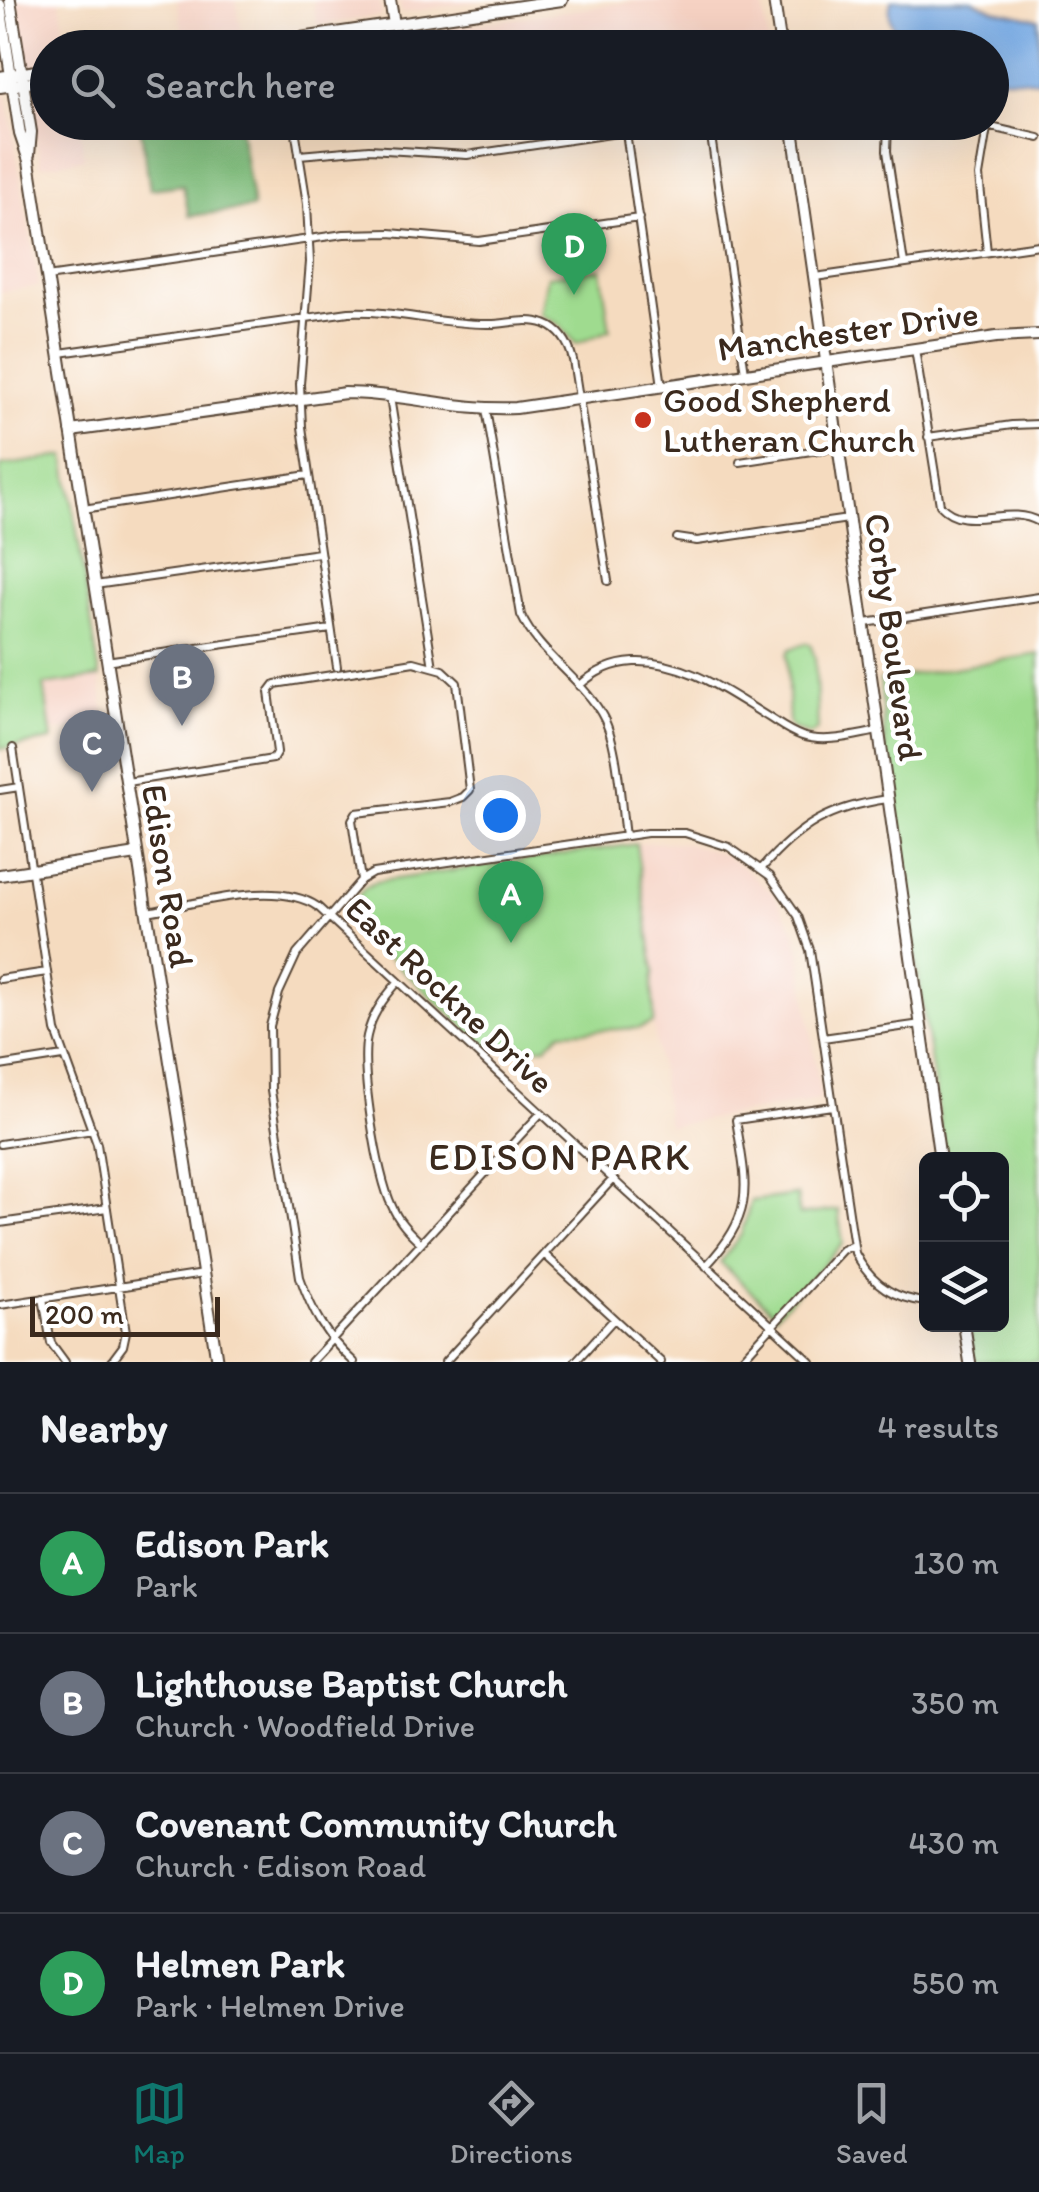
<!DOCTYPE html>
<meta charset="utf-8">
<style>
body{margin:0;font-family:Itim,sans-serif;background:#242831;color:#f1f3f6}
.controls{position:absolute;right:30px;bottom:30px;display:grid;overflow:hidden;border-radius:15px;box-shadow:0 10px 40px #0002}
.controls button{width:90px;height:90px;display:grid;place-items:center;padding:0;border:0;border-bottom:2px solid #363941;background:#171b24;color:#f1f3f6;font:50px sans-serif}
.scale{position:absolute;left:30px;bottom:25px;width:190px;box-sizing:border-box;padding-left:10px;border:5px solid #3b2a1e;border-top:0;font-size:28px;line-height:35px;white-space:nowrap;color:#3b2a1e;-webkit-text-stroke:8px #fff;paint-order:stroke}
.you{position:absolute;left:500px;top:815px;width:35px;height:35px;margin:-25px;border:8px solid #fff;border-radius:50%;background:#1a73e8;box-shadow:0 0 0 15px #1a73e833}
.badge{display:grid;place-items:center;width:65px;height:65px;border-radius:50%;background:#0f766e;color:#fff;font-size:32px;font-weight:700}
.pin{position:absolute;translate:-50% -82px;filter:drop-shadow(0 2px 5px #0008)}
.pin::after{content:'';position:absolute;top:52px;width:35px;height:30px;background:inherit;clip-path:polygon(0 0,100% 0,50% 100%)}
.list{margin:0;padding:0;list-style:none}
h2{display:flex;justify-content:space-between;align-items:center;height:130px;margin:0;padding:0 40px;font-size:42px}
h2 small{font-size:32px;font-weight:400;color:#9ea1a6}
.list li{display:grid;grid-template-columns:65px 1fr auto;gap:30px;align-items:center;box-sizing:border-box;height:140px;padding:0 40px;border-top:2px solid #363941}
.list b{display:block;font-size:38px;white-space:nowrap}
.list p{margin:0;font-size:32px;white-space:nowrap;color:#9ea1a6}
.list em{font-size:32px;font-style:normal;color:#9ea1a6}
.icon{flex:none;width:55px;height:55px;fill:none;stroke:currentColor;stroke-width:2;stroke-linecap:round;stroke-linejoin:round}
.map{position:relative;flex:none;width:1039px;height:1362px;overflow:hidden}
.search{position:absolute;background:#171b24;box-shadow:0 10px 40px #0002;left:30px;right:30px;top:30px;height:110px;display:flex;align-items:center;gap:25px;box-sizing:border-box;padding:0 35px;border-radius:55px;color:#9ea1a6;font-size:38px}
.sheet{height:690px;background:#171b24}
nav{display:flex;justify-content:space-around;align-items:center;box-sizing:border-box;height:140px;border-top:2px solid #363941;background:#171b24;font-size:28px;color:#9ea1a6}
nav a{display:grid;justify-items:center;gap:5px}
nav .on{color:#0f766e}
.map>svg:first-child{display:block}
.built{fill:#f6d2c3}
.green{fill:#9fdb8f;stroke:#6d8256;stroke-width:2.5}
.forest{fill:#7fbb7a;stroke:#5d724c;stroke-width:2.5}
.water{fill:#75a7e1;stroke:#586880;stroke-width:2.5}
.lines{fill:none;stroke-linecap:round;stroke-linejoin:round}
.street-casing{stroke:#574536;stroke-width:10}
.secondary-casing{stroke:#574536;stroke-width:14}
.street{stroke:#fff;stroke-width:6}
.secondary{stroke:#fff;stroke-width:10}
.poi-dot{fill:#c8321e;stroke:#fff;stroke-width:4}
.labels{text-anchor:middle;stroke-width:9;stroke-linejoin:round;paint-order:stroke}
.street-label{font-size:35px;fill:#3b2a1e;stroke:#fff}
.poi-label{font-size:35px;fill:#3b2a1e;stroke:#fff;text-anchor:start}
.neighbourhood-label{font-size:38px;letter-spacing:2.5px;fill:#3b2a1e;stroke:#fff}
</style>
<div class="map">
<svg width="1039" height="1362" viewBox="0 0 1039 1362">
<rect width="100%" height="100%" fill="#fff"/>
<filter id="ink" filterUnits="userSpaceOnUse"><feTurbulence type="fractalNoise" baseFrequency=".01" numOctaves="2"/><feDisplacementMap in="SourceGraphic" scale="20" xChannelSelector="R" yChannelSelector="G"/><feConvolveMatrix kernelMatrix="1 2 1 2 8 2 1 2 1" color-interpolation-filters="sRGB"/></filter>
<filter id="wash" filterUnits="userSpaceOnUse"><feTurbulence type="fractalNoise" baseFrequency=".0048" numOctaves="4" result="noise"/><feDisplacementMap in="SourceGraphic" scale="40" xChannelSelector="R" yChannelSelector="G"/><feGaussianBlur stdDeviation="2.25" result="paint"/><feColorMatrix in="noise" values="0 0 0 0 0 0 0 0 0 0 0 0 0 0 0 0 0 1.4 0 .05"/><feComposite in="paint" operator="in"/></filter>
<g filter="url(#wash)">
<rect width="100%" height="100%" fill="#f5dbbf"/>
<path class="built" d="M15,0H60L67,47L48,48L47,64L31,67L24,63Z
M177,0H236L242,36L184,44Z
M313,0H380L382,16L317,25Z
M398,0H482V1L402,13Z
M643,0H763L769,47H398L396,36Z
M47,87L48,122L88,123L80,124L84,159L41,166L29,94L33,89Z
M0,93L7,97L39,286L0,292Z
M100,677L105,723L51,732L44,685Z
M655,842L687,843L720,853L742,866L774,894L796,934L801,959L821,1100L668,1126L653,1023L656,1010L651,977L654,971L636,844Z"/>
<path class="green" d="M601,269L610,330L576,344L560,325L540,314L547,276Z
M65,456L100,677L44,685L52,740L0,749V466Z
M805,643L810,644L815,658L818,729L810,735L792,728L789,724L787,654L790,649Z
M1039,654V1362H974L969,1325L1002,1324V1160L945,1159L886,756L880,680Z
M636,844L654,971C648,987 657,1005 653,1023L640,1028L561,1032L546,1047H486L342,915L365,888L375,882Z
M797,1195L799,1215L838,1210L843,1244L776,1315L720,1262L741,1235L751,1201Z"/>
<path class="forest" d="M140,123H239L253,208L189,216L183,185L150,189Z"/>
<path class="water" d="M891,0H972L995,10L1038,19L1039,81L992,77V48C958,48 878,56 891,0Z"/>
</g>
<g filter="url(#ink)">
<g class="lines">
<defs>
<path id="street" d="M294,122L307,204L310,262L300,384L302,427L337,667
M709,122L745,373
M888,122L887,151L904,264
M969,122L1039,138
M626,132L662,386
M299,155L369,149L467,155L693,122
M987,252L979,176L987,128
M47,277L344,234L390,233L479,241L639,218
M815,277L1039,245
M915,349L940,505C966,534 1007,503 1039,522
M60,353L349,312C397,310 442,325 490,324C508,324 528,317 545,324C561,330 569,344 573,360L608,581
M390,397L433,667
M486,409L521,615C539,654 579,676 601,713C619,742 620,801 625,836
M928,437L1012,425L1039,424
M740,462L838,447
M83,509L308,475
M677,538L697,541L848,519
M95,585L319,553
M865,623L1039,597
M106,661L331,629
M579,686C595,671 612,663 634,662C685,660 727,692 768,717C779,724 790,732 802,736C826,744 855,735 879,731
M13,748L56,1031L97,1144L126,1332L123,1346L111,1362
M127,782L273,759L277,752L269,692L275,684L414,662L443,670L457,683L470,790L463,797L450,802L356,813L352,820L361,880
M0,790L19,787
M762,868C800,825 830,807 888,799
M146,912C196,905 275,878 318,907L811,1362
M0,979L47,972
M398,982C384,998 372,1014 367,1036C360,1068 377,1176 392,1206C398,1221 409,1232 421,1243
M823,1038L921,1024
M0,1066L63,1056
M0,1144L93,1130
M0,1223L107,1208
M544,1254L661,1362
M706,1266C756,1212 747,1187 736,1120L832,1106
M43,1298L51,1343L65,1362
M0,1305L203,1274
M311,1362L541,1113
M354,1362C326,1337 312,1312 300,1277L271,1091L270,1026L279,993L297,954L361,880L373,873L647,833H685L729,847L770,876L798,916L810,950L855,1253C870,1283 893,1299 926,1302
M445,1362L613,1179
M575,1362L614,1319
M739,1362L842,1250L853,1245"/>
<path id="secondary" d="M10,0L31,132L29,155
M390,0L394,24
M774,0L781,48
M0,5L20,134L29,161L217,1362
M232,48L562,0
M0,77L48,69
M0,87L48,80
M792,122L940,1160
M71,431L345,393C403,393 458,411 516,408L996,337L1039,335
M0,875L137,854
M964,1324L970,1362"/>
</defs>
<use href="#street" class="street-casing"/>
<use href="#secondary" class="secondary-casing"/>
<use href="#street" class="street"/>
<use href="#secondary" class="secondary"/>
</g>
</g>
<circle class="poi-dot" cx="643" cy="420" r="10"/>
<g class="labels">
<g class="street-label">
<text transform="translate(848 331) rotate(-8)" y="12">Manchester Drive</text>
<text transform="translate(894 637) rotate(82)" y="12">Corby Boulevard</text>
<text transform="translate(168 876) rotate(81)" y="12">Edison Road</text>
<text transform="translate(450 995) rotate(43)" y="12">East Rockne Drive</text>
</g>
<g class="poi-label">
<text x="663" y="412">Good Shepherd<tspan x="663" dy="40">Lutheran Church</tspan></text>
</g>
<g class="neighbourhood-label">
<text x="560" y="1170">EDISON PARK</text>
</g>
</g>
</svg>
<div class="controls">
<button><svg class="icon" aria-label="locate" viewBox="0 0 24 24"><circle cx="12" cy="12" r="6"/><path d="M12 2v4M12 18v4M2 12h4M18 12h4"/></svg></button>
<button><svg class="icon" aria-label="layers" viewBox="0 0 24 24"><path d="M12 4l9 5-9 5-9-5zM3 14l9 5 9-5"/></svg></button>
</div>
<div class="scale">200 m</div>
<div class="you"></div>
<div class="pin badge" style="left:511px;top:943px;background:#2e9e5b">A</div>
<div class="pin badge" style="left:182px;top:726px;background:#6b7280">B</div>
<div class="pin badge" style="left:92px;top:792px;background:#6b7280">C</div>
<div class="pin badge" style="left:574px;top:295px;background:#2e9e5b">D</div>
<div class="search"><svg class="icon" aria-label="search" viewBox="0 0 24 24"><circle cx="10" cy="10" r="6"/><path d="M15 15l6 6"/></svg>Search here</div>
</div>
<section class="sheet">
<h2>Nearby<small>4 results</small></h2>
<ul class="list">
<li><span class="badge" style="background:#2e9e5b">A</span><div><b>Edison Park</b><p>Park</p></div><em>130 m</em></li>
<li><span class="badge" style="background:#6b7280">B</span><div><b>Lighthouse Baptist Church</b><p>Church · Woodfield Drive</p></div><em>350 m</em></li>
<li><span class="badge" style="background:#6b7280">C</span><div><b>Covenant Community Church</b><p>Church · Edison Road</p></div><em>430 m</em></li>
<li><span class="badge" style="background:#2e9e5b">D</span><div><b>Helmen Park</b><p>Park · Helmen Drive</p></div><em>550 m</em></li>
</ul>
</section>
<nav>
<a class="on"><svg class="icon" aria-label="map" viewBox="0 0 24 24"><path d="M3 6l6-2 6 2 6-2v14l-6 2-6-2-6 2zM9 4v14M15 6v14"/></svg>Map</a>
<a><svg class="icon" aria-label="directions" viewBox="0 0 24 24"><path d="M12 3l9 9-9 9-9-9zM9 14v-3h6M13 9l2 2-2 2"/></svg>Directions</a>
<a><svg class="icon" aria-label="saved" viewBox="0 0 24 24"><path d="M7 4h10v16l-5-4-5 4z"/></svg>Saved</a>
</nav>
